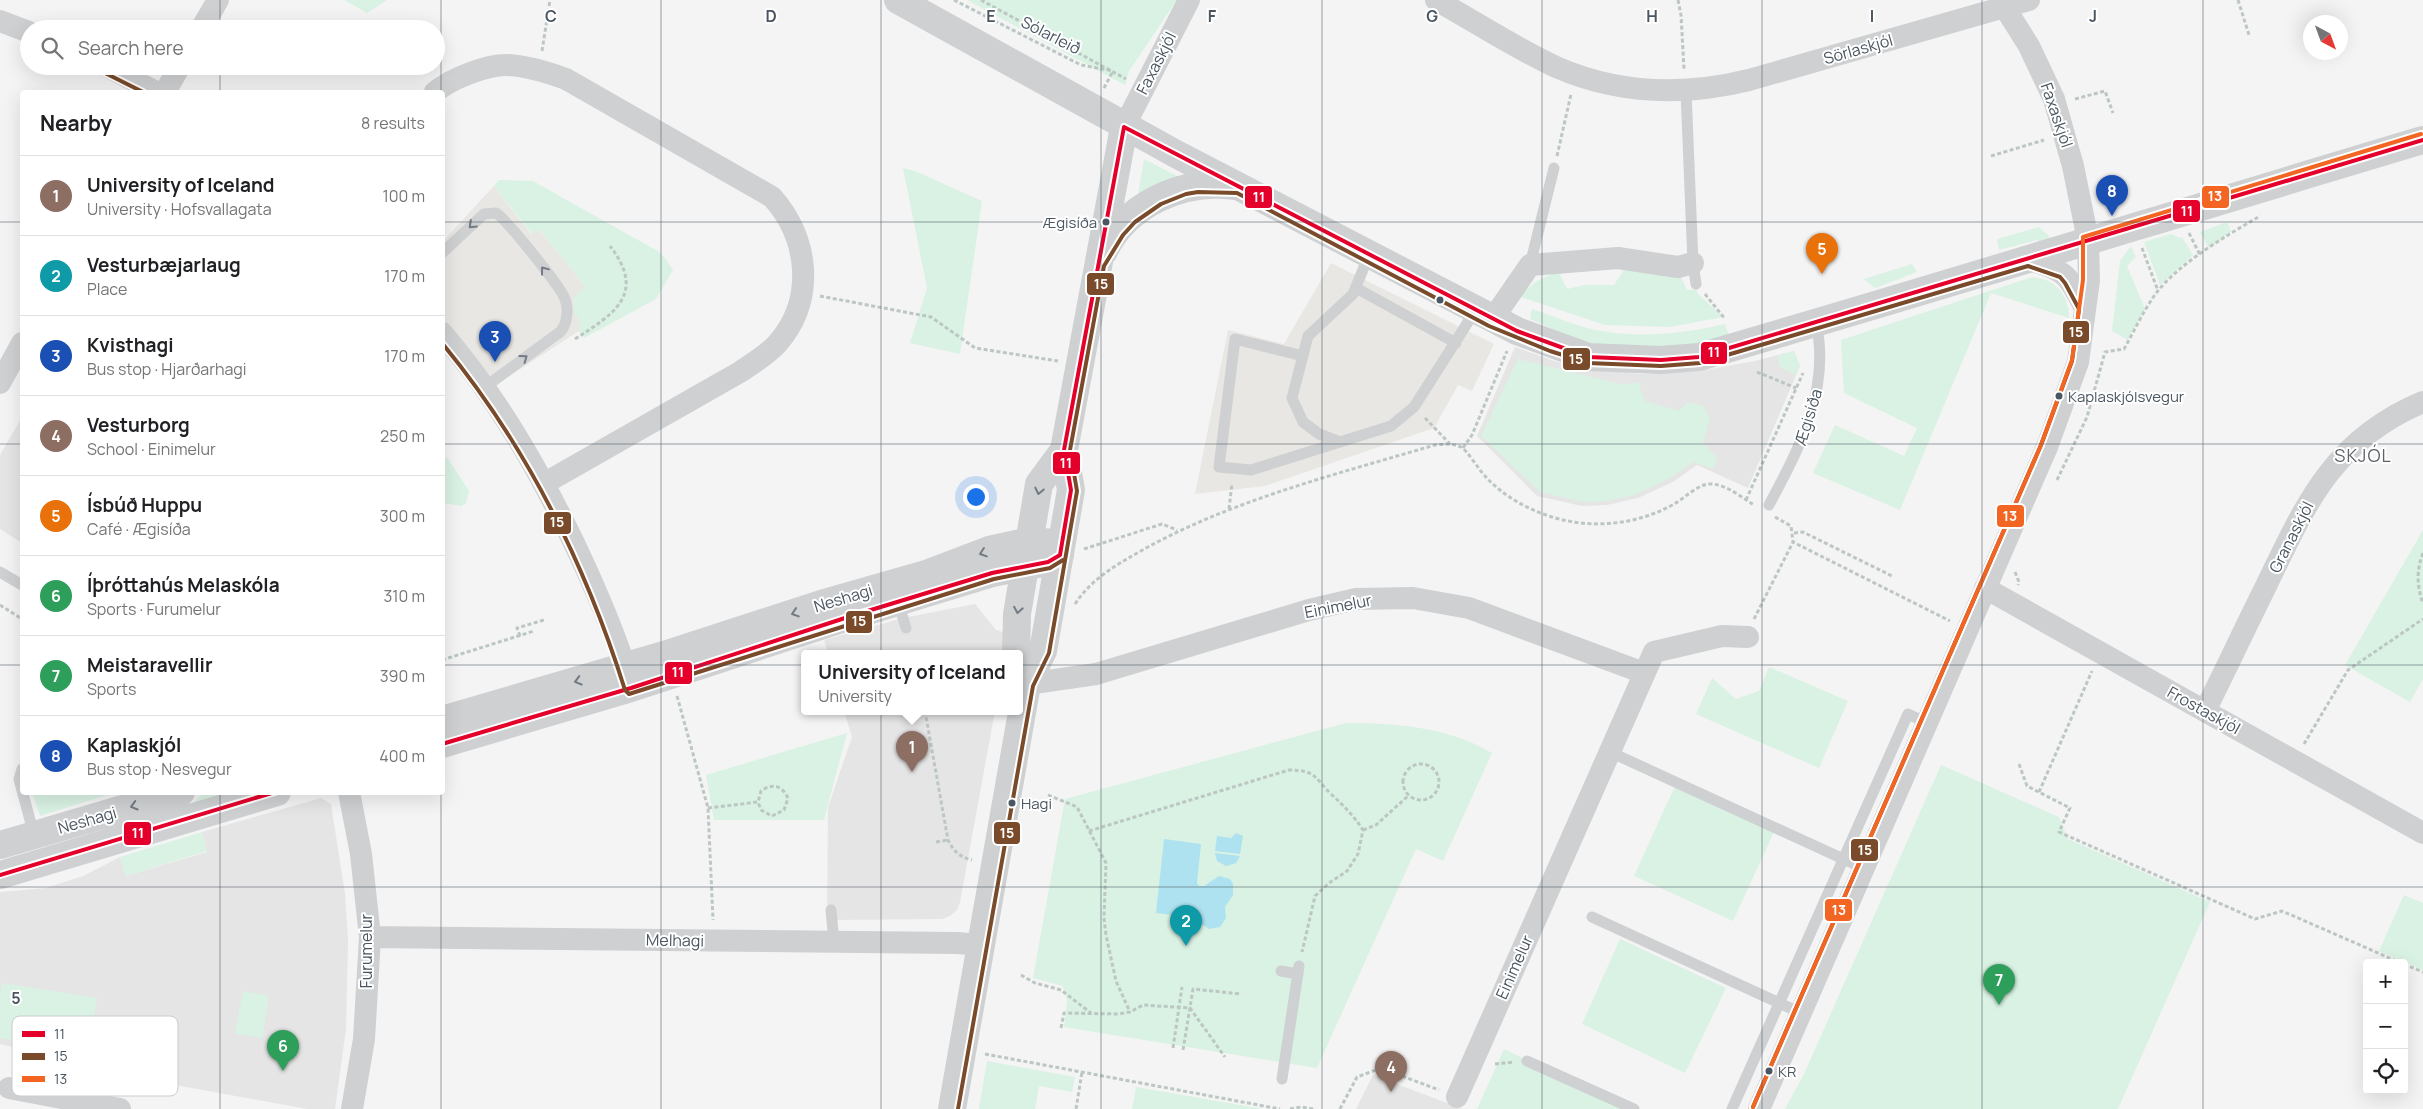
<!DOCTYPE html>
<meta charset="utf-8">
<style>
body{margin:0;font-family:Manrope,sans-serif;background:#f2f2f2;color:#202124}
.controls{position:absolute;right:15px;bottom:15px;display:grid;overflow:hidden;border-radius:5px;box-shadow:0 5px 20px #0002}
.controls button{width:45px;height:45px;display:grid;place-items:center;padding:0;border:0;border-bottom:1px solid #e0e0e0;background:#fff;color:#202124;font:25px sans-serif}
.compass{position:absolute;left:2303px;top:15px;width:45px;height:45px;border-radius:50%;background:#fff;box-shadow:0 5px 20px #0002;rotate:139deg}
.you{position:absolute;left:975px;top:496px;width:18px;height:18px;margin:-12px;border:4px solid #fff;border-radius:50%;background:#1a73e8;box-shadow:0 0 0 8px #1a73e833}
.badge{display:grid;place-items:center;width:32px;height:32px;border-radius:50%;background:#868d94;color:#fff;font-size:16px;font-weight:700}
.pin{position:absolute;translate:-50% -41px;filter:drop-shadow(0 1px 2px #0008)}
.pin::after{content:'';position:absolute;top:26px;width:18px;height:15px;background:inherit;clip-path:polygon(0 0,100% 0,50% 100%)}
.popup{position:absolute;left:801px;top:650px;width:222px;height:65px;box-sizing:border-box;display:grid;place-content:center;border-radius:5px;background:#fff;filter:drop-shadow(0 1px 4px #0005);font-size:16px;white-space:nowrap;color:#757577}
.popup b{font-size:19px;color:#202124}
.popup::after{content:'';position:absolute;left:50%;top:100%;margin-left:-10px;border:10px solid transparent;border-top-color:#fff}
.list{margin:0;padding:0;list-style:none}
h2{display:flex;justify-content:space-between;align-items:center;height:65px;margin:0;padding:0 20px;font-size:21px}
h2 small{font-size:16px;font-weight:400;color:#757577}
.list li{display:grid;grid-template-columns:32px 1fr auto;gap:15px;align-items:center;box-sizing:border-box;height:80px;padding:0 20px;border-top:1px solid #e0e0e0}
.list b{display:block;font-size:19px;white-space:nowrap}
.list p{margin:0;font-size:16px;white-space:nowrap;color:#757577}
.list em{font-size:16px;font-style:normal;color:#757577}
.icon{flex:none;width:28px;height:28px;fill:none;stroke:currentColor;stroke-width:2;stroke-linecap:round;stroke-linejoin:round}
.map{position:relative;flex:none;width:2423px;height:1109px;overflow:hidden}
.search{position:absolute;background:#fff;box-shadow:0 5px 20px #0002;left:20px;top:20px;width:425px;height:55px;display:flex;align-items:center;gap:12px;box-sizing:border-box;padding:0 18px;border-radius:28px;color:#757577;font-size:19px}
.panel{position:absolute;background:#fff;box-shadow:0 5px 20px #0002;left:20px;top:90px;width:425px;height:705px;border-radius:5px}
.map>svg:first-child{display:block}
.commercial{fill:#e8e7e3}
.education{fill:#e6e5e6}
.green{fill:#d9f2e3}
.water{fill:#aee2f0}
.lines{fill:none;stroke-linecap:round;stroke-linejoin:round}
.path{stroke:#bcc7c4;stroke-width:3;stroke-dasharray:4 2.5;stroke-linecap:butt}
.service{stroke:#ced0d2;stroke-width:11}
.minor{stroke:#ced0d2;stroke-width:22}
.tertiary{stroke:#ced0d2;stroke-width:28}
.bus-1-casing{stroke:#fff;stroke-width:8}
.bus-2-casing{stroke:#fff;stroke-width:8}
.bus-3-casing{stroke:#fff;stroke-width:8}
.bus-1{stroke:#e4002b;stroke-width:4}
.bus-2{stroke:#7a4b2a;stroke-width:4}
.bus-3{stroke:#f26522;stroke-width:4}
.oneway{stroke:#727b83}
.grid{fill:none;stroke:#4a5661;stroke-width:1;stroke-opacity:0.55}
.bus-dot{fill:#4a5661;stroke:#fff;stroke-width:2}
.labels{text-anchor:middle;stroke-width:4;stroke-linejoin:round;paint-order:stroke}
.bus-label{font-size:15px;fill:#4a5661;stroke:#fff;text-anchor:start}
.street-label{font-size:16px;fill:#4a5661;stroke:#fff}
.neighbourhood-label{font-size:18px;letter-spacing:1px;fill:#5f6368;stroke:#fff}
.key{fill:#fff;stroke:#c9ccd0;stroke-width:1}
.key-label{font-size:14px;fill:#4a5661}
.grid-label{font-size:16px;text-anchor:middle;font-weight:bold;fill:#4a5661;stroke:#fff;stroke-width:4;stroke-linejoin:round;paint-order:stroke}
.line-badge{stroke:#fff;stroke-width:2}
.badge-label{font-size:14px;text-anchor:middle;font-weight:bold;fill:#fff}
</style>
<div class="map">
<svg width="2423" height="1109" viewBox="0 0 2423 1109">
<rect width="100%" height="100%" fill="#f4f4f4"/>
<path class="commercial" d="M494,186L531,234L538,228L585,286L579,331L494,386L443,327L442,242Z
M1331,263L1494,344L1472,391L1458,385L1434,428L1265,486L1195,494L1228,330L1284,344Z"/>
<path class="education" d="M1515,347L1572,367L1641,374L1699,371L1755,361L1794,351L1800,366L1748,488L1697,465L1673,482L1638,498L1607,505L1582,506L1537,496L1477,436Z
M22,417V543L0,529V455Z
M975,604L996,630L1003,632V653H828L824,640L903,618Z
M844,711H995L960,902L957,910L950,916L942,919L827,920L828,807L852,737Z
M321,798L331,804L345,894L348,940L346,1029L335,1109H307L170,1084L0,1044V892L46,888L83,876L120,857L126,876L207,852L202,832Z
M1373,1075L1463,1109H1356Z"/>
<path class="green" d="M344,0H387L367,13Z
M967,0H1177L1129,71L1125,85Z
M1144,159L1183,179L1137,201Z
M903,168L915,171L982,201L960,354L910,343L927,288Z
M499,180L533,181L661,253L673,270L656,299L584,338L579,331L580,320L574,313V298L585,286L539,229L532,234L494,186Z
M2227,222L2231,232L2209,248L2200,232Z
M2039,227L2049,236L2050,242L2043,244L2037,240L1999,250L1997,239Z
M2171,234L2180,238L2182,237L2193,255L2160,285L2144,242Z
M2131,246L2136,257L2127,266L2145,309L2128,340L2112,331L2120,261Z
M1912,264L1917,272L1875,288L1864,279Z
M1625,268L1681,277L1687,290L1697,289V293L1723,317L1670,327L1605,325L1518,296L1537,281L1558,271L1567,289L1585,285H1614Z
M2032,277C2056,279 2069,295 2069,318L1991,293L1900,510L1813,473L1835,425L1904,456L1917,428L1844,393L1841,340Z
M1532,309C1548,314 1564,321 1580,326C1627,340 1678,335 1725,324L1729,336C1684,348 1633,357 1587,343C1568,337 1549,327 1530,319Z
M1794,351L1800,366L1796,375L1780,367L1777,356Z
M1518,359L1620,384L1640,383V389L1645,401L1680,411L1687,402L1703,406L1710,419L1703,443L1717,458L1713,469L1694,462L1670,478L1637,494L1607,501L1583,502L1540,492L1481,436Z
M447,457L469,491L466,503L461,506L443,503V460Z
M2423,530V679L2410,702L2345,665Z
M1769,667L1848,701L1819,768L1696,714L1712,678L1736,699L1759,691Z
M1346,723C1396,723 1448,727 1492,753L1443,861L1416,849L1317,1068L1064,1027L1067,1000L1063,986L1033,978L1065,799Z
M847,733L824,820H714L706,775Z
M1941,765L2059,817L2068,839L2210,902L2118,1109H1785L1804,1074Z
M1675,786L1774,832L1733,921L1634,876Z
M32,792H113V793L40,816Z
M210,792L257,793L191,804L203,794Z
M202,832L207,851L126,876L120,857Z
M2404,895L2423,903V970L2379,951Z
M1620,939L1726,988L1685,1073L1582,1024Z
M2,983L97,998L89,1052L0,1038V999Z
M243,991L269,996L262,1038L235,1034Z
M1504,1049L1626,1109H1477Z
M987,1061L1075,1077L1072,1092L1039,1086L1035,1109H979Z
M1136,1087L1263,1109H1132Z"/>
<path class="water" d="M1236,833L1243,836L1240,854L1215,851L1217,836L1231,838Z
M1164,839L1201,844L1197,883L1199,886H1204L1219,876L1230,879L1233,884V895L1225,907L1226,918L1220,927L1209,929L1191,917L1156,913Z
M1215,853L1240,856L1236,863L1226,866L1217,861Z"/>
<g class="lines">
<path class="path" d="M954,0L1081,65L1113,71
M981,0L1126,79
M1678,0L1681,15L1684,69
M2238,0L2249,35
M542,51L550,0
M1104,88L1113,71
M2075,99L2105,91L2113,113
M1557,156L1571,94
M1991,156L2044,140
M2189,233L2200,255
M2142,248L2158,291
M1705,294L1725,319
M820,296L931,317L975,348L1058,361
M575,339C614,314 647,294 610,246
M1757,372L1796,388
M1425,418L1450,444
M1463,448L1472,435L1507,351
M2057,480L2087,417L2105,352L2124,349C2135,330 2144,309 2157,292C2182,261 2226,236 2260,216
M1746,500L1803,373
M1229,509L1232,483
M1775,517L1791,526L1793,542L1950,621
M1794,533L1803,532L1892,576
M1084,549L1162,524L1177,530
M2423,553C2416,571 2417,586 2423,604
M2015,572L2019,582L2018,585
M1075,604C1093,577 1118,564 1146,548C1236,499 1337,474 1435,445C1444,444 1452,443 1461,447C1467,450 1479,470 1485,476C1502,495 1525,508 1549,516C1590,530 1637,525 1674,504C1685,498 1698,484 1710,484C1726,484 1741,497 1754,505
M0,605L22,619
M1754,619L1793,542
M520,636L517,628L544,620
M442,660L534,631
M677,696L708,808L713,920
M925,711L948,840C954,852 960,857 972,860
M2304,744L2348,670L2423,619
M1403 782a18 18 0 1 1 36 0a18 18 0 1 1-36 0Z
M2019,764L2027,786L2070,808L2059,832L2255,919L2282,911L2401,963
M2039,792L2092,671
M1048,795L1077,807L1106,863L1104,918L1106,935L1116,981L1130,1012
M708,808L758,802L761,810L772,816L784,810L788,798C782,785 772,783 761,791L758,802
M1363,830L1376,825L1408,796
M1089,831L1289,770C1316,770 1315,778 1331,794C1344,806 1353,815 1363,830L1358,854L1347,871L1329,883L1315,896L1302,952
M936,842L948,840
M2404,964L2423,972
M1021,975L1035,983L1061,990L1091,1013
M1061,1028L1064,1013L1118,1014L1130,1012L1143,1005L1190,1008L1225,1057
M1173,1048L1182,987
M1183,1050L1193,989L1241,994
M985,1054L1280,1109
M1495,1064L1514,1062
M1076,1109L1082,1072
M1290,1109L1301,1107L1314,1109
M1340,1109L1357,1077L1381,1068L1439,1090"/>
<path class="service" d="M1686,91L1693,263L1696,284
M442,253L484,214L496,213C506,219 561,287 565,299C569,309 567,325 560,332L485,387
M1369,255L1353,294L1308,336L1292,398L1303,422L1319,434L1340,442L1391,426L1414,407L1475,311
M1530,265L1554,168
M1356,288L1456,343
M1303,356L1235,339L1219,467L1251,470L1340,442
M1769,505C1799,449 1831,389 1816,323
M0,572L22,585
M898,602L906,628
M1610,752L1863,868
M22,769L19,779L34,835
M831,910L834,942
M1592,917L1801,1013
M1281,971L1298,974
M1527,1061L1634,1109
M1282,1079L1299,966
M1732,1109L1908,714L1927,723"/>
<path class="minor" d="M1436,0C1476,22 1515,48 1556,67C1618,94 1684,96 1749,80L2029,0
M0,21L29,32
M201,29L218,0
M106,66L156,92
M165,92L180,66
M435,92C451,79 487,64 508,65C528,66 547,72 566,79L772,197C809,238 816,300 777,344C767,355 753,363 740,372L545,483
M1124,127L1189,0
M2028,259C2067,273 2066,271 2085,308
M1492,320L1530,265L1618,258L1678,267L1693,263
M442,333C497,397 537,467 573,541C595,587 615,633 630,682
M0,383L22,343
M1985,588L2423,833
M1027,684L1096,674L1309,610L1356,599L1413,598L1469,608L1644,673
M2205,711C2226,669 2246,626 2267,584C2306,503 2334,439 2423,402
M349,792L361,854L370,937L364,1039L352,1109
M370,937L957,943L981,945
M9,1088L120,1109
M1457,1097L1654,652L1722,636L1748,637
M1759,1109L2047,447L2078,362L2089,280L2088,240L2073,166L2054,99L2029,46L2000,0"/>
<path class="tertiary" d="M898,0L1176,154L1517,331L1588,357L1661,360L1699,357C1941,287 2181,212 2423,140
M1104,251C1127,204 1183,179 1234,186
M1016,653L1017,614L1039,484L1064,450
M442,720L664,655L821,604L926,574L989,550L1030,541L1054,543L1061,548
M442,744L631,688L848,617L992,573L1048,562L1060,555
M0,845L181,792
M0,875L277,792
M952,1109L1027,684L1043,651L1071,490L1064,450L1124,127"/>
<defs>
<path id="bus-1" d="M442,744L631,688L848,617L992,573L1048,562L1060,555L1071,490L1064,450L1124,127L1517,331L1588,357L1661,360L1699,357L2423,140
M0,875L275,792"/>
<path id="bus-2" d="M103,72L143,92
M442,343C526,445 586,566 625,690L629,694L994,579L1050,568L1063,560
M958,1109L1033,686L1049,653L1077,491L1070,450L1104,266L1123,235L1135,222L1161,204L1186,194L1198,192L1237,193L1489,326L1550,351L1588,363L1661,366L1700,363L2028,266L2060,277L2065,283L2079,309L2072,361L2041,445L1753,1107"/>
<path id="bus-3" d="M1753,1107L2041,445L2072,360L2083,280V237L2421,134"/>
</defs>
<use href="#bus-1" class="bus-1-casing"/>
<use href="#bus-2" class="bus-2-casing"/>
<use href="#bus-3" class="bus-3-casing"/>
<use href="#bus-1" class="bus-1"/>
<use href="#bus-2" class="bus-2"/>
<use href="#bus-3" class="bus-3"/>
</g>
<defs><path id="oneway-chevron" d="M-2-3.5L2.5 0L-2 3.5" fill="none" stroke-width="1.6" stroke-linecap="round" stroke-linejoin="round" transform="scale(1.25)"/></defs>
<g class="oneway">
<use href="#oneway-chevron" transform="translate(472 225) rotate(137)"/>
<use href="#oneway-chevron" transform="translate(544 270) rotate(-127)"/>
<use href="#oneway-chevron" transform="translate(524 358) rotate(-36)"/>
<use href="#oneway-chevron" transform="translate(1039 491) rotate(102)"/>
<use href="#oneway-chevron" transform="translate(983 553) rotate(161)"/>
<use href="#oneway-chevron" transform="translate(1018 610) rotate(100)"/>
<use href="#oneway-chevron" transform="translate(795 613) rotate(162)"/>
<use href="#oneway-chevron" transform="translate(578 681) rotate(164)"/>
<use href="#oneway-chevron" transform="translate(134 806) rotate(164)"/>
</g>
<path class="grid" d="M220,0V29M441,0V92M661,0V1109M881,0V1109M1101,0V1109M1322,0V1109M1542,0V1109M1762,0V1109M1982,0V1109M2203,0V1109M220,66V92M0,222H22M442,222H2423M0,444H22M442,444H2423M0,665H22M442,665H2423M220,792V1109M441,792V1109M0,887H2423"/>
<g class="bus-dot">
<circle cx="1106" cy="222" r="4.5"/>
<circle cx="1440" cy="300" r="4.5"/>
<circle cx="2059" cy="396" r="4.5"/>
<circle cx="1012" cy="803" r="4.5"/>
<circle cx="1769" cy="1071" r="4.5"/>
</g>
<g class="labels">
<g class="bus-label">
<text x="1097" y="228" text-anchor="end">Ægisíða</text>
<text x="2068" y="402">Kaplaskjólsvegur</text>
<text x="1021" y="809">Hagi</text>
<text x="1778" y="1077">KR</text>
</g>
<g class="street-label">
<text transform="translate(1051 35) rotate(27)" y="6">Sólarleið</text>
<text transform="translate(1858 49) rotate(-16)" y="6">Sörlaskjól</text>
<text transform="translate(1156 63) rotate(-63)" y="6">Faxaskjól</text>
<text transform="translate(2057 115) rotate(71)" y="6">Faxaskjól</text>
<text transform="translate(1808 417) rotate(-73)" y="6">Ægisíða</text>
<text transform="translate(2291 537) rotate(-63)" y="6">Granaskjól</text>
<text transform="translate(843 598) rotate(-17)" y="6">Neshagi</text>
<text transform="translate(1338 606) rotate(-11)" y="6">Einimelur</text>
<text transform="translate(2204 710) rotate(29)" y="6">Frostaskjól</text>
<text transform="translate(87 820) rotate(-16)" y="6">Neshagi</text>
<text transform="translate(675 940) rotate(1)" y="6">Melhagi</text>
<text transform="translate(366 951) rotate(-90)" y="6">Furumelur</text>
<text transform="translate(1514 967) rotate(-66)" y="6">Einimelur</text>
</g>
<g class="neighbourhood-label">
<text x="2363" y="462">SKJÓL</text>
</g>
</g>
<rect x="12" y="1016" width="166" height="80" rx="8" class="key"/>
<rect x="22" y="1031" width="23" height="6" fill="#e4002b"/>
<rect x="22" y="1053" width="23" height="7" fill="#7a4b2a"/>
<rect x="22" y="1076" width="23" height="6" fill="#f26522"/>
<g class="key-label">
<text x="54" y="1039">11</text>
<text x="54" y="1061">15</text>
<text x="54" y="1084">13</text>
</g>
<g class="grid-label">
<text x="551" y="22">C</text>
<text x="771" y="22">D</text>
<text x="991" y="22">E</text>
<text x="1212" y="22">F</text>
<text x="1432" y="22">G</text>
<text x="1652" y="22">H</text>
<text x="1872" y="22">I</text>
<text x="2093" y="22">J</text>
<text x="16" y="1004">5</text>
</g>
<g class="line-badge">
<rect x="2201" y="185" width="29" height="24" rx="5" fill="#f26522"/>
<rect x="1244" y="185" width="29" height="24" rx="5" fill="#e4002b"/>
<rect x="2172" y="199" width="29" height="24" rx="5" fill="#e4002b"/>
<rect x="1086" y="272" width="29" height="24" rx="5" fill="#7a4b2a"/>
<rect x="2062" y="320" width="28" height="24" rx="5" fill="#7a4b2a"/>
<rect x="1700" y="341" width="28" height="24" rx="5" fill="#e4002b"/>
<rect x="1562" y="347" width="29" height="24" rx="5" fill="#7a4b2a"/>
<rect x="1052" y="451" width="29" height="24" rx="5" fill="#e4002b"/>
<rect x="1996" y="504" width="29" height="24" rx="5" fill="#f26522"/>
<rect x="543" y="511" width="29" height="24" rx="5" fill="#7a4b2a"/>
<rect x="845" y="610" width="28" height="24" rx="5" fill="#7a4b2a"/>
<rect x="664" y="661" width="29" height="24" rx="5" fill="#e4002b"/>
<rect x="993" y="821" width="28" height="24" rx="5" fill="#7a4b2a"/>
<rect x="123" y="821" width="29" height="25" rx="5" fill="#e4002b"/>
<rect x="1850" y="838" width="29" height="24" rx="5" fill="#7a4b2a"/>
<rect x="1824" y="898" width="29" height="24" rx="5" fill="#f26522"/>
</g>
<g class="badge-label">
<text x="2215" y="201">13</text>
<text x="1259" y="202">11</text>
<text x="2187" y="216">11</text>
<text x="1101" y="289">15</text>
<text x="2076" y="337">15</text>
<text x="1714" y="357">11</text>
<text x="1576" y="364">15</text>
<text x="1066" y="468">11</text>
<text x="2010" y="521">13</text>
<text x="557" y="527">15</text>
<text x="859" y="626">15</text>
<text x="678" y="677">11</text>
<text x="1007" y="838">15</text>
<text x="138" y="838">11</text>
<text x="1865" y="855">15</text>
<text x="1839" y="915">13</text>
</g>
</svg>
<div class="controls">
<button>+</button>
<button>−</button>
<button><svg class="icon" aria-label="locate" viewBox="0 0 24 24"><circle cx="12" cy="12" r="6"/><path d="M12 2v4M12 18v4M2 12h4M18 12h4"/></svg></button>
</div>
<svg class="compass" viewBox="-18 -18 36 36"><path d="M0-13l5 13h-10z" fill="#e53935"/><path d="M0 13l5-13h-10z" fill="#757577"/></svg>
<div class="you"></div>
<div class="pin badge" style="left:912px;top:772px;background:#8d6e63">1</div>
<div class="popup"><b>University of Iceland</b>University</div>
<div class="pin badge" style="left:1186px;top:946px;background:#0f9aa8">2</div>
<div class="pin badge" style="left:495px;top:362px;background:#1a4fb4">3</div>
<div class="pin badge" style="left:1391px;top:1092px;background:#8d6e63">4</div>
<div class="pin badge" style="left:1822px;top:274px;background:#e8710a">5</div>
<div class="pin badge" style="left:283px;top:1071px;background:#2e9e5b">6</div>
<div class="pin badge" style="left:1999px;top:1005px;background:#2e9e5b">7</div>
<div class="pin badge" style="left:2112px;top:216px;background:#1a4fb4">8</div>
<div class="search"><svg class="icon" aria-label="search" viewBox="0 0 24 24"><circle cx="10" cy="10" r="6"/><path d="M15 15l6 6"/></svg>Search here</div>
<section class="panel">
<h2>Nearby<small>8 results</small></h2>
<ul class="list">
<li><span class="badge" style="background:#8d6e63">1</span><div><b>University of Iceland</b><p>University · Hofsvallagata</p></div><em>100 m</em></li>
<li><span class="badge" style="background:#0f9aa8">2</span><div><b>Vesturbæjarlaug</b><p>Place</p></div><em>170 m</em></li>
<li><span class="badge" style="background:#1a4fb4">3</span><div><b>Kvisthagi</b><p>Bus stop · Hjarðarhagi</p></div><em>170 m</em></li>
<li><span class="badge" style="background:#8d6e63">4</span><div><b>Vesturborg</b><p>School · Einimelur</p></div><em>250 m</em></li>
<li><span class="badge" style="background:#e8710a">5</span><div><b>Ísbúð Huppu</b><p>Café · Ægisíða</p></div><em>300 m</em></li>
<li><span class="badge" style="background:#2e9e5b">6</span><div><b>Íþróttahús Melaskóla</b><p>Sports · Furumelur</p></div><em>310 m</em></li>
<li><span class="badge" style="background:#2e9e5b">7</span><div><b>Meistaravellir</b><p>Sports</p></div><em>390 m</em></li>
<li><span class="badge" style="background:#1a4fb4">8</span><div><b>Kaplaskjól</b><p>Bus stop · Nesvegur</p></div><em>400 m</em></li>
</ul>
</section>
</div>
